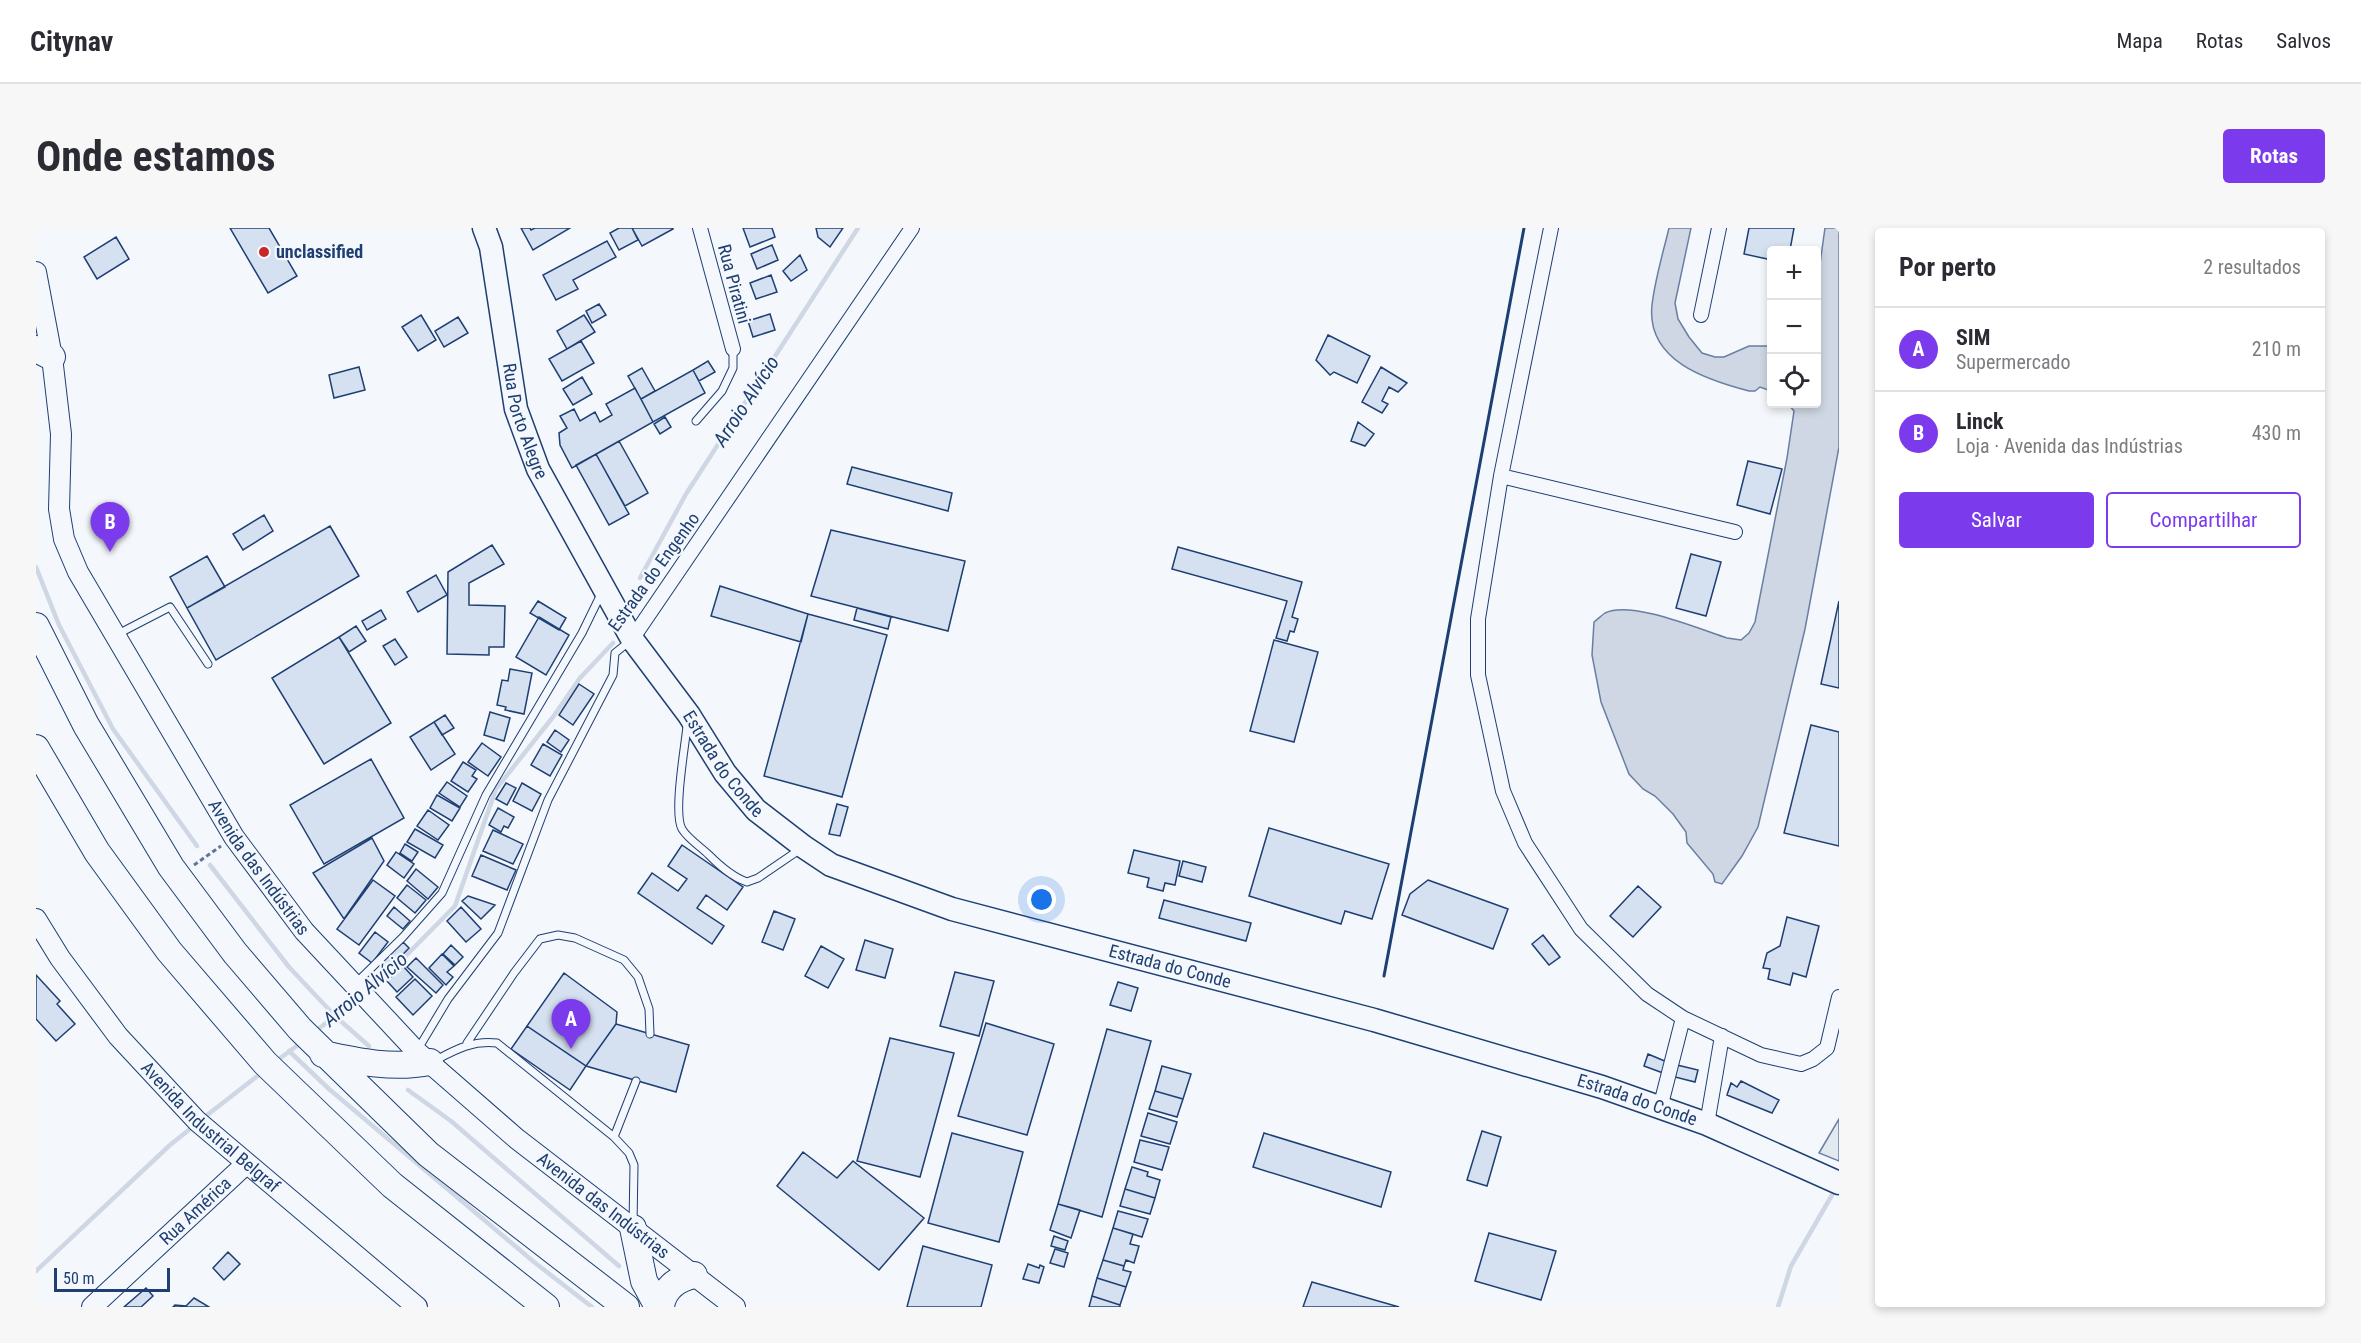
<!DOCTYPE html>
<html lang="pt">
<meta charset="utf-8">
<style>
body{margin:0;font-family:"Roboto Condensed",sans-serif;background:#f7f7f7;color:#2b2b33}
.controls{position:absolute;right:18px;top:18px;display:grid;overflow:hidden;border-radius:6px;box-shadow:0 3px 9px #0003}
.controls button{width:54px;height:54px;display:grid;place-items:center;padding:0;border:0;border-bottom:2px solid #e1e1e2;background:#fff;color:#2b2b33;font:30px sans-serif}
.scale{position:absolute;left:18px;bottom:15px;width:116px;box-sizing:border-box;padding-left:6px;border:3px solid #1d3f73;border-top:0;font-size:16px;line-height:21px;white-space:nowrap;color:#1d3f73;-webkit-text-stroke:4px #f4f7fb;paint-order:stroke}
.you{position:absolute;left:1006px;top:672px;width:21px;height:21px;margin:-15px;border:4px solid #fff;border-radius:50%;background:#1a73e8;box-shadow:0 0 0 9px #1a73e833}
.badge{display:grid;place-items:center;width:39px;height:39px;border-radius:50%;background:#7c3aed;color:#fff;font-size:20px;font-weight:700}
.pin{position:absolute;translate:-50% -50px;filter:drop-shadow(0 2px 3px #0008)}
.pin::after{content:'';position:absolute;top:32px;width:21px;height:18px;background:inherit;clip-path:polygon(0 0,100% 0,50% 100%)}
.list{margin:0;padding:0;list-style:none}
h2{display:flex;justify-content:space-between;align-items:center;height:78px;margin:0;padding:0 24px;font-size:26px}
h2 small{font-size:20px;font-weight:400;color:#7c7c81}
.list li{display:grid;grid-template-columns:39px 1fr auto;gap:18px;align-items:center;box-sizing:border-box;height:84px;padding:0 24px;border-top:2px solid #e1e1e2}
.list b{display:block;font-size:22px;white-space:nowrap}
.list p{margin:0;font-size:20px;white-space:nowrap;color:#7c7c81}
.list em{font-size:20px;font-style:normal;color:#7c7c81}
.actions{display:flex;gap:12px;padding:18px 24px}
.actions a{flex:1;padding:14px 0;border:2px solid #7c3aed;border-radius:6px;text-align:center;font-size:21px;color:#7c3aed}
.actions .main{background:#7c3aed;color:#fff}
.icon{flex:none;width:33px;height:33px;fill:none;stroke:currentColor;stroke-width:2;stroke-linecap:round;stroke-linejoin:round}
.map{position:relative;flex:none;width:1803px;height:1079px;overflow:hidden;border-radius:6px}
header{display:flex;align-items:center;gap:36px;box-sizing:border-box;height:84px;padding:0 30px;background:#fff;border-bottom:2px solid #e1e1e2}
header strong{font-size:28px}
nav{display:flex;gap:33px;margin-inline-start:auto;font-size:21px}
.intro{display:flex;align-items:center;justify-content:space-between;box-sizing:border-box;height:144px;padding:0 36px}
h1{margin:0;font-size:42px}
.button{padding:15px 27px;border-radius:6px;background:#7c3aed;color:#fff;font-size:21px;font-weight:700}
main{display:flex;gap:36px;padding:0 36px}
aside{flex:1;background:#fff;border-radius:6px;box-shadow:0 3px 9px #0003}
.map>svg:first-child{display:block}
.green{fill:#e3e9f0;stroke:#687fa3;stroke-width:1.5}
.water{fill:#cfd7e4;stroke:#687fa3;stroke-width:1.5}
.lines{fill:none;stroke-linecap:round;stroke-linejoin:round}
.stream{stroke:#cfd7e4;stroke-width:4.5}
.building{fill:#d5e0f0;stroke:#1d3f73;stroke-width:1.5}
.service-casing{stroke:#1d3f73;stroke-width:9}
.minor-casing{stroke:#1d3f73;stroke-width:16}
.secondary-casing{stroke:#1d3f73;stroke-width:22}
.primary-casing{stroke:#1d3f73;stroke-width:25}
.motorway-casing{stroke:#1d3f73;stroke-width:28}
.path{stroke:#5e769c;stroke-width:3;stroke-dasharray:4.5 3;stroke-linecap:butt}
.service{stroke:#f4f7fb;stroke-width:7}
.minor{stroke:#f4f7fb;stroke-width:14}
.secondary{stroke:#f4f7fb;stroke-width:20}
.primary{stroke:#f4f7fb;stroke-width:22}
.motorway{stroke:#f4f7fb;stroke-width:26}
.wall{stroke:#1d3f73;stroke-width:3}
.poi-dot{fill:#c62828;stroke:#f4f7fb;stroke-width:2}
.labels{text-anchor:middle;stroke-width:4.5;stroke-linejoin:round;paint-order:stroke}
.poi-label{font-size:18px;font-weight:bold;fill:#1d3f73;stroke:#f4f7fb;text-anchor:start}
.street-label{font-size:18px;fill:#1d3f73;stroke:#f4f7fb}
.water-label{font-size:20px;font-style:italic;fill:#1d3f73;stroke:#f4f7fb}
</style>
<header>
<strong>Citynav</strong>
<nav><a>Mapa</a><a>Rotas</a><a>Salvos</a></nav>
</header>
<div class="intro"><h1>Onde estamos</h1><a class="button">Rotas</a></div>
<main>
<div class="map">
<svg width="1803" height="1079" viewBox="0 0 1803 1079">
<rect width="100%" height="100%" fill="#f4f7fb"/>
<path class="green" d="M1803,891V933L1783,925Z"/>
<path class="water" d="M1633,0H1655L1639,75L1642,91L1653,109L1666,125L1679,129H1688L1713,118H1735V163L1724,159L1719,163H1713C1671,152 1610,133 1616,77C1619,51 1627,25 1633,0Z
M1789,0H1803V219L1769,401L1722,599L1706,628L1686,656L1679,654L1677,646L1651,615L1650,604L1637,586L1619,568L1607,561L1593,546L1565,474L1556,427L1558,394C1562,391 1566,387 1569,385C1595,372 1663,401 1691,410L1705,412L1713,405L1719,394L1751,230L1758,183L1752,176H1780V64Z"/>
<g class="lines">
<path class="stream" d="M0,339L23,397L77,501L161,618
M604,350L650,266L822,0
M174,637L253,739L299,788L333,818
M332,763L346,752L419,678L460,561L517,489L544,450L577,415
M277,805L323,770
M253,823L293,861L498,1034L556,1079
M239,834L266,814
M372,862L415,893L583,1038
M166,891L228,843
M0,1043L134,917L159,897
M1742,1079L1755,1038L1796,967"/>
</g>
<path class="building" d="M194,0H233L261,48L232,65Z
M485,0H494L495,2L499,0H534L497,22Z
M583,0H596L602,12L583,22L574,5Z
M596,0H637V1L606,18Z
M707,0H736L739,9L714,19Z
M780,0H807L794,19L782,9Z
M1713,0H1758L1754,22H1736V32L1708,26Z
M80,9L93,31L61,51L48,29Z
M571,13L580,29L537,52L542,61L520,72L507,47Z
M736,17L742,32L721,41L715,26Z
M764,27L771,42L755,53L747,43Z
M735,47L741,64L720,71L714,55Z
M563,76L570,87L556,95L550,83Z
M734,86L739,102L717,109L712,93Z
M385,87L400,112L382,123L366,99Z
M548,87L559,104L531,121L521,103Z
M422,89L432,105L408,119L399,103Z
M1292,107L1334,128L1321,155L1298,144L1294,147L1280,132Z
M545,113L558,135L526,153L513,131Z
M672,133L679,144L663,153L657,142Z
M323,139L329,162L298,170L293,147Z
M1345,139L1371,155L1362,164L1353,159L1346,173L1352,176L1346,185L1326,174Z
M606,140L619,163L605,171L592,148Z
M657,142L669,165L617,194L605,171Z
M546,149L556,166L537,177L527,161Z
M599,160L617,194L536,240L524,217L523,205L531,200L524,188L538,181L544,193L559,184L564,194L576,187L570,176Z
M629,189L635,199L624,206L618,196Z
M1322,194L1338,206L1329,218L1315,213Z
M583,213L612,265L589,278L560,226Z
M560,226L593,286L573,297L540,237Z
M1712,233L1746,241L1734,286L1701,277Z
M816,239L916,265L912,283L811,256Z
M228,287L237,303L207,322L197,306Z
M294,298L323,348L180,432L151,380Z
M795,302L929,333L912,403L775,368Z
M456,317L468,336L433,355V377L469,378L468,419H453V427L411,426L412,344Z
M1142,319L1266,354L1256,389L1262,391L1258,404L1254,403L1251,413L1240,410L1251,373L1136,341Z
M1655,326L1685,334L1670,388L1640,380Z
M171,328L189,359L151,380L134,349Z
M400,347L411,367L382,384L371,364Z
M684,358L772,386L765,414L675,388Z
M502,373L530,390L523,402L494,385Z
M1803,373V460L1785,456Z
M821,380L855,389L852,401L818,392Z
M345,382L350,391L331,402L326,393Z
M772,386L851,407L806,569L728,548Z
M503,389L533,407L510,447L480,429Z
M320,398L330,413L313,424L303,409Z
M303,409L355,495L288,536L236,450Z
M359,411L371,429L359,437L347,418Z
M1238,412L1282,424L1258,514L1214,503Z
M474,441L496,445L488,486L469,482L470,479L461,477L466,452L472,453Z
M543,456L558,466L537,497L523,487Z
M454,484L474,490L468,513L448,507Z
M409,487L418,500L406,507L398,494Z
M398,494L419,526L395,542L374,509Z
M1775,497L1803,504V618L1748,605Z
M519,502L533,512L525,524L511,514Z
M446,515L465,529L452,548L432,534Z
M507,516L526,527L514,548L495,537Z
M335,531L368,590L288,636L254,577Z
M427,534L440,542L436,548L441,551L432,564L415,553Z
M411,554L431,568L424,579L403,565Z
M470,555L480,560L471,577L460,571Z
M486,555L505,566L496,583L477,573Z
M401,567L424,580L416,593L394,580Z
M801,576L812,579L804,608L793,606Z
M462,580L478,589L472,600L468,598L465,604L453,597Z
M392,582L413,597L402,612L381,598Z
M1233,600L1353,636L1336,691L1309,683L1305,696L1213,668Z
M379,601L407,617L399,630L371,614Z
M457,602L487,616L477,636L447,623Z
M336,610L348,633L308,691L277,645Z
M369,616L382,624L376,633L364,625Z
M646,617L707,659L691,682L670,667L661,680L688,698L676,716L602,665L616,645L642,663L651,651L632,638Z
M1098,622L1144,633L1139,657L1129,655L1127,663L1111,659L1113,650L1092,645Z
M360,624L378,636L368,650L351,637Z
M445,627L480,642L471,662L436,648Z
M1147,633L1170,639L1166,654L1143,648Z
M380,641L402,659L392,671L371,653Z
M337,652L359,668L323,717L301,701Z
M1392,652L1472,681L1457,721L1366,687L1374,666Z
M371,657L390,672L379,685L361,670Z
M1602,658L1625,679L1597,709L1574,688Z
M432,668L459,677L445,691L426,673Z
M1128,672L1215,695L1210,713L1123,690Z
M358,679L374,693L367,701L351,688Z
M425,679L445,701L430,714L411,693Z
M738,683L759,691L747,722L726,714Z
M1751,689L1783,698L1770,749L1757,745L1754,757L1732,751L1734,741L1727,740L1731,725L1744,718Z
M339,704L352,714L336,735L323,725Z
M1507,707L1524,729L1513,737L1496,716Z
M829,712L857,721L849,750L820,742Z
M367,714L373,720L353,741L346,734Z
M415,717L427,729L419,737L407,726Z
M785,718L808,731L792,760L769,748Z
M406,726L418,738L411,744L417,749L410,757L393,740Z
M380,730L407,757L400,765L371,739Z
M367,738L377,749L361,764L351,753Z
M919,744L958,753L943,808L904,798Z
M528,745L581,784L580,796L550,838L491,798Z
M0,747L24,773L21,776L39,796L20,813L0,791Z
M379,751L396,768L377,787L360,769Z
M1082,754L1102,760L1095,783L1074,777Z
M950,795L1018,816L991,907L922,888Z
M580,796L653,817L640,864L550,838Z
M491,798L550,838L534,862L475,821Z
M1071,801L1115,813L1066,989L1022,976Z
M854,810L918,825L884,949L821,933Z
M1612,826L1631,834L1627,845L1608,838Z
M1641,837L1662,842L1659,854L1639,849Z
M1126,838L1155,846L1147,871L1119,863Z
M1705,853L1743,872L1736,885L1691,867L1695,855L1701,859Z
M1119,863L1147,871L1141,889L1113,881Z
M1112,885L1141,894L1134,916L1105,908Z
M1446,903L1465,909L1451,958L1431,952Z
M916,905L987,924L963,1014L892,995Z
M1228,905L1355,944L1345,979L1217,939Z
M1104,912L1133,919L1126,942L1098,934Z
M767,924L801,950L817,933L888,990L843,1042L741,958Z
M1096,939L1112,944L1111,948L1124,952L1119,970L1089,961Z
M1089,961L1119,970L1114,986L1084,978Z
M1022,976L1044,982L1035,1010L1014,1002Z
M1082,983L1112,991L1106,1009L1077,1000Z
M1077,1000L1097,1006L1094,1016L1103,1018L1098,1035L1090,1032L1088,1038L1067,1032Z
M1453,1005L1520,1023L1505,1072L1439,1053Z
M1018,1008L1032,1013L1029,1022L1015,1018Z
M887,1018L956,1037L945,1079H871Z
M1019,1021L1032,1025L1028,1039L1014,1035Z
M192,1024L204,1036L188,1052L177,1040Z
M1067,1032L1088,1038L1087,1042L1095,1044L1090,1059L1061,1050Z
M992,1036L1003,1040L1004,1037L1008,1039L1003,1055L987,1051Z
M1061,1050L1090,1059L1084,1077L1056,1068Z
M1276,1054L1363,1079H1267Z
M110,1060L117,1068L105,1079H88Z
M1056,1068L1084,1077V1079H1053Z
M158,1070L173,1079H137L139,1077L150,1078Z"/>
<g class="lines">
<defs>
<path id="service" d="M660,193L686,163L697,140V121
M80,407L134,379L172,436
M651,498C649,519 637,585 646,601C652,611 665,619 673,627C684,638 696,649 711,654L722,650L766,620
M320,755L367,709L406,665L450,567L546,405L566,364
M431,815L478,745L504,711L522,707L539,710L588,732L602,749L613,781L614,806
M382,821L412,771L462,705L512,572L577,447L579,425L594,413
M398,833C419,822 436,812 461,815L578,909L593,925L598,937L597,997
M578,909L600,853"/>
<path id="minor" d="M664,0L697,121
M1515,0L1465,248L1442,391V447L1467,563L1489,615L1545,701L1611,766L1647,790L1725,827L1765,836L1777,831L1791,820L1803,769
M1665,87L1683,0
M1465,248L1699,304
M596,411L876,0
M1624,880L1647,790
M1671,896L1686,808"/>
<g id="secondary">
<path id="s1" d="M0,44L16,129L25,206L23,281L28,311L42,344L198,609L268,703L380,823L481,911L699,1079"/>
<path id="s2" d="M0,691L24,730L82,808L161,893L381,1079"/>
<path id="s3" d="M56,1079L210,936"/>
</g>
<g id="primary">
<path id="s4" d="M448,0L455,19L480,181L502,241L596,411L653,487L689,545L720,582L768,619L795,637L916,681L1338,792L1566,859L1671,896L1803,955"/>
</g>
<path id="motorway" d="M0,121L16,129
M0,398L50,497L135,639L199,725L264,801L392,926L590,1079
M0,520L61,624L133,723L229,835L356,957L510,1079
M287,826C323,834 357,841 394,834
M597,1000L608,1053L622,1079
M625,1079C627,1061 640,1051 658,1047"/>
</defs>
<use href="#service" class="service-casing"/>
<use href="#minor" class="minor-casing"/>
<use href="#secondary" class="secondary-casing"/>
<use href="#primary" class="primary-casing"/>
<use href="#motorway" class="motorway-casing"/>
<path class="path" d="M158,637L185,618"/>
<use href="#service" class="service"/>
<use href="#minor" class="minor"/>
<use href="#secondary" class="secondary"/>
<use href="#primary" class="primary"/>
<use href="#motorway" class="motorway"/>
<path class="wall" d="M1348,748L1488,0"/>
</g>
<circle class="poi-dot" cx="228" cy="24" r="6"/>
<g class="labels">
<g class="poi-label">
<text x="240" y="30">unclassified</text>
</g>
<g class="street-label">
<text transform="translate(698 56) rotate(75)" y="6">Rua Piratini</text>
<text dy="6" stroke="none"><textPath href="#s4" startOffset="198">Rua Porto Alegre</textPath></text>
<text transform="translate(618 344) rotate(-54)" y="6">Estrada do Engenho</text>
<text dy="6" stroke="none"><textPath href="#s4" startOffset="597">Estrada do Conde</textPath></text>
<text dy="6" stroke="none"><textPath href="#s1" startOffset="652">Avenida das Indústrias</textPath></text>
<text dy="6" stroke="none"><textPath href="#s4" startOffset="1101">Estrada do Conde</textPath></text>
<text dy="6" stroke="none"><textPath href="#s4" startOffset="1587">Estrada do Conde</textPath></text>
<text dy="6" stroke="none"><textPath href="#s2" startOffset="273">Avenida Industrial Belgraf</textPath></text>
<text dy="6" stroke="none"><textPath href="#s1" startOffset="1137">Avenida das Indústrias</textPath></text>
<text dy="6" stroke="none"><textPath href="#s3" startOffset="141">Rua América</textPath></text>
</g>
<g class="water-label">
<text transform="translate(710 173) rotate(-57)" y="7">Arroio Alvício</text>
<text transform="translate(329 761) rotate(-40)" y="7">Arroio Alvício</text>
</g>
</g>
</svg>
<div class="controls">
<button>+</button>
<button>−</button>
<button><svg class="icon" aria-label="locate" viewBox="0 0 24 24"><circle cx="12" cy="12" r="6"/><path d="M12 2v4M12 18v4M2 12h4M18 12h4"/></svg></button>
</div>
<div class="scale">50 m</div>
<div class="you"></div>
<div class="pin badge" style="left:535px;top:821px">A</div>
<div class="pin badge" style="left:74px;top:324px">B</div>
</div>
<aside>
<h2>Por perto<small>2 resultados</small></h2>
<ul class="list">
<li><span class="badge">A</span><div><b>SIM</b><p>Supermercado</p></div><em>210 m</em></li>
<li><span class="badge">B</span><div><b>Linck</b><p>Loja · Avenida das Indústrias</p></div><em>430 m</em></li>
</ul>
<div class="actions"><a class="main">Salvar</a><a>Compartilhar</a></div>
</aside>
</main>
